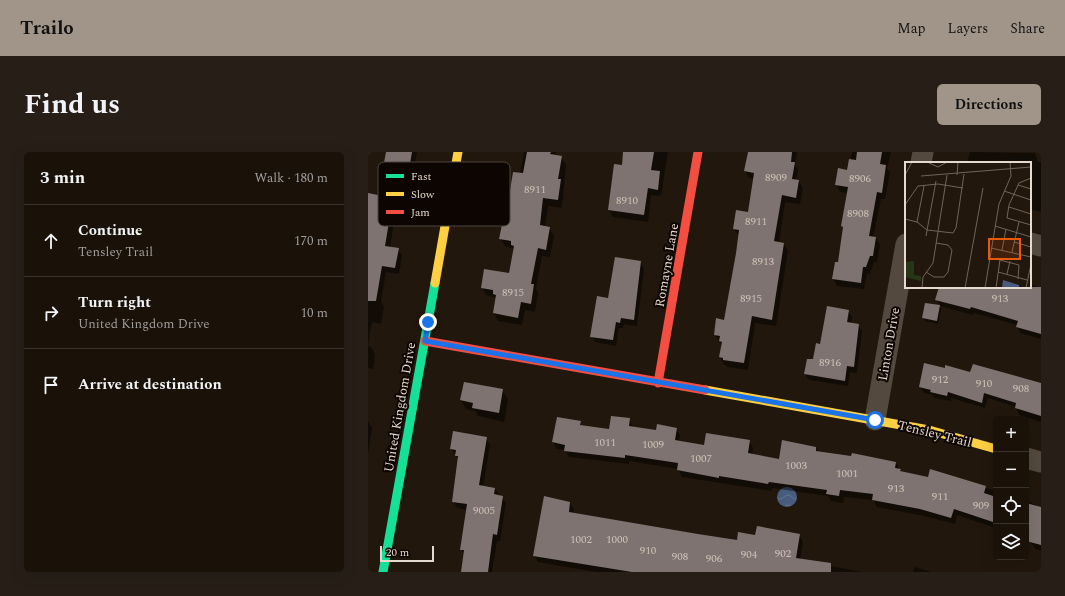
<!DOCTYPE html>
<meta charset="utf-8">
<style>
body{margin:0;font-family:Spectral,serif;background:#271f17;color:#f1f3f6}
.controls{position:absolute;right:12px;bottom:12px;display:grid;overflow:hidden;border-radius:6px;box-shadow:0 4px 16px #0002}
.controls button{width:36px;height:36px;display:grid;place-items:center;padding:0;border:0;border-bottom:1px solid #38312a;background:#1a1109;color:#f1f3f6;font:20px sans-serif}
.scale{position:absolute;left:12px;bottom:10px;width:54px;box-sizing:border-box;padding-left:4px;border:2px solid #e6d9cd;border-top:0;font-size:11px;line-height:14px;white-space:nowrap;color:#e6d9cd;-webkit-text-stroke:3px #0c0501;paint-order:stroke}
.stop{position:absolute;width:12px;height:12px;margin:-9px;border:3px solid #1a73e8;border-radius:50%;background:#fff}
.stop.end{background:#1a73e8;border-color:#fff;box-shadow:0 1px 4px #0008}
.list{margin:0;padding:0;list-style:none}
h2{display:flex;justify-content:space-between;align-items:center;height:52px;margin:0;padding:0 16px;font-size:17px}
h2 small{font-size:13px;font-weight:400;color:#9f9d9c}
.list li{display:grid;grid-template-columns:26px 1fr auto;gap:12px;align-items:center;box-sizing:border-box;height:72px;padding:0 16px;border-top:1px solid #38312a}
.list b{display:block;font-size:15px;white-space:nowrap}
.list p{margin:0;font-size:13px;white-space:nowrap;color:#9f9d9c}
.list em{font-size:13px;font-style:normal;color:#9f9d9c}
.icon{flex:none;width:22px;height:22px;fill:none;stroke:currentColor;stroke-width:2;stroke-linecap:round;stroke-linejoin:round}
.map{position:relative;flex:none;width:673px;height:420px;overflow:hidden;border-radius:6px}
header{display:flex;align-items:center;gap:24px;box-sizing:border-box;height:56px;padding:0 20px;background:#a19589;color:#111}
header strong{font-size:19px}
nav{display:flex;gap:22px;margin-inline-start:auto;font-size:14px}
.intro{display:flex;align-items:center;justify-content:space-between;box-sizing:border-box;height:96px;padding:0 24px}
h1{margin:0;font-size:28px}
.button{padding:10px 18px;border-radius:6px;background:#a19589;color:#111;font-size:14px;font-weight:700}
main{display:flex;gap:24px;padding:0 24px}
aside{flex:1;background:#1a1109;border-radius:6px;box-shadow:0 4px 16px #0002}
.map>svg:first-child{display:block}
.water{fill:url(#water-waves)}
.shadow{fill:#0007;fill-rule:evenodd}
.building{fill:#7f7371}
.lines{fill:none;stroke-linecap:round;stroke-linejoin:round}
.street{stroke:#54493e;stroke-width:21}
.fast{stroke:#16e098;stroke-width:9}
.slow{stroke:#ffcf43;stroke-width:9}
.jam{stroke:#f24e42;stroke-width:9}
.route{stroke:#1a73e8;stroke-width:5}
.labels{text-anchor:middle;stroke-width:4;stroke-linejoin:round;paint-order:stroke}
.number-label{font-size:11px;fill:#ccc0b6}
.street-label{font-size:13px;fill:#e6d9cd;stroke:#0c0501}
.inset-road{fill:none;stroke:#706559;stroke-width:1}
.view{fill:#e8590c;fill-opacity:0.15;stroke:#e8590c;stroke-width:2}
.inset-edge{fill:none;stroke:#e6d9cd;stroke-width:2}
.key{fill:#0c0501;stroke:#4d453e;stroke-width:1}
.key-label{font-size:11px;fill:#e6d9cd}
</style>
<header>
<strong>Trailo</strong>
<nav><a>Map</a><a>Layers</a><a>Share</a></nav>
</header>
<div class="intro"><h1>Find us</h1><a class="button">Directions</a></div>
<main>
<aside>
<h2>3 min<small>Walk · 180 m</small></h2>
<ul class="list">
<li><svg class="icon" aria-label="ahead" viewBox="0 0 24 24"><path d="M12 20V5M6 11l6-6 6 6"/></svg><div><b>Continue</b><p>Tensley Trail</p></div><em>170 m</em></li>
<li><svg class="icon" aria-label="right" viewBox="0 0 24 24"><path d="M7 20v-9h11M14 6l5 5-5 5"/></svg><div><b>Turn right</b><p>United Kingdom Drive</p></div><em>10 m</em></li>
<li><svg class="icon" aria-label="arrive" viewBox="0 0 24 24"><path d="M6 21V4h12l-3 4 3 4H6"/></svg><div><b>Arrive at destination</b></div></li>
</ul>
</aside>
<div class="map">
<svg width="673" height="420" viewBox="0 0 673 420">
<defs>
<pattern id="water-waves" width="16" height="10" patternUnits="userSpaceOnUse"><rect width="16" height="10" fill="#485c80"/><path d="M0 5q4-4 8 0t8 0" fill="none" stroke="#627391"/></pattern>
</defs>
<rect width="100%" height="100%" fill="#22170c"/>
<path class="water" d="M409 345a10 10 0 1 1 20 0a10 10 0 1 1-20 0Z"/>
<path class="shadow" d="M19,0H49L40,50L43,55L40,73L26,70L22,96L30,97L34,104L31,122L18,120L13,149L16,155L13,172L4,170L0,194L3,195L7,202L5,217L0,216V42L11,44Z
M156,0H188L187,4L193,5L198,13L194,56L180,54L177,75L181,76L186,84L182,105L174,104L168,137L170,141L167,160L157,158L154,173L130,169L126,161L128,146L118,143L114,136L141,122L146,97L137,94L132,86L152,22Z
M256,0H300L293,44L283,43L280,70L245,65L241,58L247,13L254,14Z
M380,0H429L427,13L430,18L428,29H431L435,36L432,52L417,50L411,91L416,92L420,99L408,174L387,171L380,218L360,215L356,212L352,205L354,193L347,183L349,168L357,169L371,84L366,77L380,61L386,27L381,26L377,19Z
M484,0H523L519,16L522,21L517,47H513L505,86H508L512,93L509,110H506L502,122L499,121L496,137L469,134L465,127L470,111L476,77L474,74L480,41L472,40L468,33L480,19Z
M602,0L667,1L670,10H673V60L662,57V11H599Z
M272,110L276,116L269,174L256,172L255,176H251L248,194L227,190L223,184Z
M662,132L673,136V187L652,181L649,173L606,161L605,163L572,154L569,148L572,135H662Z
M571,154L573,157L570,172L557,169L555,166Z
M480,159L484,165L483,171L490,173L494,179L489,221L482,220L480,234L441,228L437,222L446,209L453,193ZM479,163H481L479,175H477Z
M603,221L673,232V270L651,263L648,255L620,246L617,256L583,246V249L567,246L565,243L556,241L552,235Z
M134,238L140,247L136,270L110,264L107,259L98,257L93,248Z
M261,267L265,275L289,279L308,276L312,283L311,289L337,294L381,289L385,296L384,303L412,308L448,296L451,301L528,311L534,321L561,326L563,319L628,339V376L589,363L587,372L556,364L509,355L505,348L476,345L475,351L463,349L460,344L404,336V339L314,325L310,317L261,309V312L201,305L197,298L189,297L185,290L212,270L214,275L242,278Z
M0,269L4,276L0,302Z
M118,286L122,293L115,335L127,337L138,351L132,389H129L124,420H94L96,402L93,397L99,358L89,356L85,349L91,308L83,297Z
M658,346L660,349L673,356V399L668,397L658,385Z
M202,351L206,358L205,361L370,389L388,385L431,383L435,390L432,408L494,420H228L170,410L166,403Z
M547,415L564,420H545Z"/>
<path class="building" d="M18,0H44L36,47L39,48L36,66L22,64L17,94L31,96L27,116L14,114L8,149H0V41L10,43Z
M159,0H183L182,2L194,4L190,27H193L190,48L175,46L172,73L182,75L178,98L170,96L163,132H166L163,152L153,150L150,166L125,161L128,143L125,142V138L113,136L116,117L141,121L146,94L143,93V89L131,87L135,68L137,69L145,20L155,21Z
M255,0H286L283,18L292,19L290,38L280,36L276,63L240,58L246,12L254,13Z
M380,0H424L423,10H427L424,27L431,28L428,46L414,43L406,89L416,91L404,168L384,164L376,211L355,208V206L351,205L354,190L351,189L352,184L346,183L348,166L356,168L368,101L371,78L365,77L368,58L380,60L386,21L376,19Z
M489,0H514L512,12L518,13L514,41L509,40L501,84L508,85L505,104H502L498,115H495L493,131L464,127L467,110H470L475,75L473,74L480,35L467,33L470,16L479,18L481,7L488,8Z
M247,105L273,109L266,168L253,166L252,171L248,170L245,188L222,185L229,144L240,146Z
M571,135H673V182L648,175L650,169L603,155L602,157L567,148Z
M557,151L572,153L569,169L554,166Z
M459,154L481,158L479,170L491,172L486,215L479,214L477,229L436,222L439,207H445L448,191L452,192Z
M556,211L577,216V213L602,220L605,212L673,231V264L647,256L648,251L616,241L614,251L580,240L579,244L562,240L563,238L551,235Z
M96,230L135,237L131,261L104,256L105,251L92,248Z
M243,264L262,266L261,274L288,278L289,272L309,276L307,288L336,293L338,281L382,288L380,301L411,307L414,288L448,295V299L483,304L484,301L528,310L527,316L533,317L532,319L560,325L562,317L618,334L616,341L628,345V361L625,370L586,357L583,366L552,357L504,348L505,342L472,338L471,344L458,342L459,338L401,330L400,332L351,324V326L309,318L310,311L257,303V306L196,299L197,293L184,290L189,265L213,269L212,273L241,277Z
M85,279L119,285L111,333L127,336L126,342L135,344L129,383L125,382L120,420H93L96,398H92L99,352L84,350L90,304H87L88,298L82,297Z
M176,344L202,350L201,360L330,382L369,388L370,380L387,383L389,374L432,382L428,406L463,411V420H264L165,404Z
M658,351L673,355V393L658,389Z"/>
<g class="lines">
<path class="street" d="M553,11L555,0
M662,91L673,94
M507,268L538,92
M658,306L673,310"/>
<path class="fast" d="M15,420L67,131"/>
<path class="slow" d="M67,131L90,0
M337,238L561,278L628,297"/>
<path class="jam" d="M57,189L337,238
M290,231L330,0"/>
</g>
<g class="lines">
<path class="route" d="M60,170L57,189L507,268"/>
</g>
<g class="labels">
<g class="number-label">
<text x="408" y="29">8909</text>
<text x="492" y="30">8906</text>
<text x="167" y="41">8911</text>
<text x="259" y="52">8910</text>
<text x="490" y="65">8908</text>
<text x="388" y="73">8911</text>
<text x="395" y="113">8913</text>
<text x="145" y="144">8915</text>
<text x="383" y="150">8915</text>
<text x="632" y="150">913</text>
<text x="462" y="214">8916</text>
<text x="572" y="231">912</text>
<text x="616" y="235">910</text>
<text x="653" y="240">908</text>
<text x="237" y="294">1011</text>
<text x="285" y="296">1009</text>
<text x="333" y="310">1007</text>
<text x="428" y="317">1003</text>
<text x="479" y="325">1001</text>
<text x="528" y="340">913</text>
<text x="572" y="348">911</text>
<text x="613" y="357">909</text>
<text x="116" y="362">9005</text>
<text x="213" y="391">1002</text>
<text x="249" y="391">1000</text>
<text x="280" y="402">910</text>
<text x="415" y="405">902</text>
<text x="381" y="406">904</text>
<text x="312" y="408">908</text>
<text x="346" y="410">906</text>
</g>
<g class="street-label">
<text transform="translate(298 113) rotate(-80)" y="5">Romayne Lane</text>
<text transform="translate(520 192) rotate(-80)" y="5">Linton Drive</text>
<text transform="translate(31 255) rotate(-80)" y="5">United Kingdom Drive</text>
<text transform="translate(567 281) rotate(14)" y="5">Tensley Trail</text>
</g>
</g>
<g transform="translate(537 10)">
<rect width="126" height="126" fill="#22170c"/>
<path d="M9,99V113L16,114V119L0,115V100Z" fill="#273716"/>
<path d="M98,118L114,123V126H97Z" fill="#485c80"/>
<path class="inset-road" d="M50,0H66M24,1L33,5L42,0M0,13L7,0M52,13L53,0M16,14L126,5M126,16L114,21L104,43L102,56L126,63M113,23L126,27M99,29L126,38M0,43L13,24L33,22L58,26M104,45L126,52M0,57L12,60L22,68L48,71L51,66L59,12M12,60L19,24M90,64L126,75M21,74L31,19M109,80L126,85M86,86L126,95M97,88L101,67M107,90L114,60M91,97L114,103L113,117M21,110L29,115H39L43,110L47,88L43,83L31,81M93,110L122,118M102,112L105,99M17,126L18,115L28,101L42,13M60,126L78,26M80,126L94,42L106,14L105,0M91,126L95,98M121,126L126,102"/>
<path class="view" d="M84,77H115V97H84Z"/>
<rect width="126" height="126" class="inset-edge"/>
</g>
<rect x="10" y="10" width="132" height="64" rx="6" class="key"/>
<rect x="18" y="22" width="18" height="4" fill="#16e098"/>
<rect x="18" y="40" width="18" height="4" fill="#ffcf43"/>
<rect x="18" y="58" width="18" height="4" fill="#f24e42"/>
<g class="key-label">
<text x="43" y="28">Fast</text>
<text x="43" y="46">Slow</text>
<text x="43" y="64">Jam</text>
</g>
</svg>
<div class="controls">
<button>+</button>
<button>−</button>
<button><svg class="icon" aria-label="locate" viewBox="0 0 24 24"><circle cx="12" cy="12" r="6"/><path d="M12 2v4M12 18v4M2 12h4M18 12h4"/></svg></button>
<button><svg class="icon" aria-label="layers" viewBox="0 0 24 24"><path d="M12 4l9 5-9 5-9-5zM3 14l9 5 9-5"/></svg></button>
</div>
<div class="scale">20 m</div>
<div class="stop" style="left:507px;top:268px"></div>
<div class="stop end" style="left:60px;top:170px"></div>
</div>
</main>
